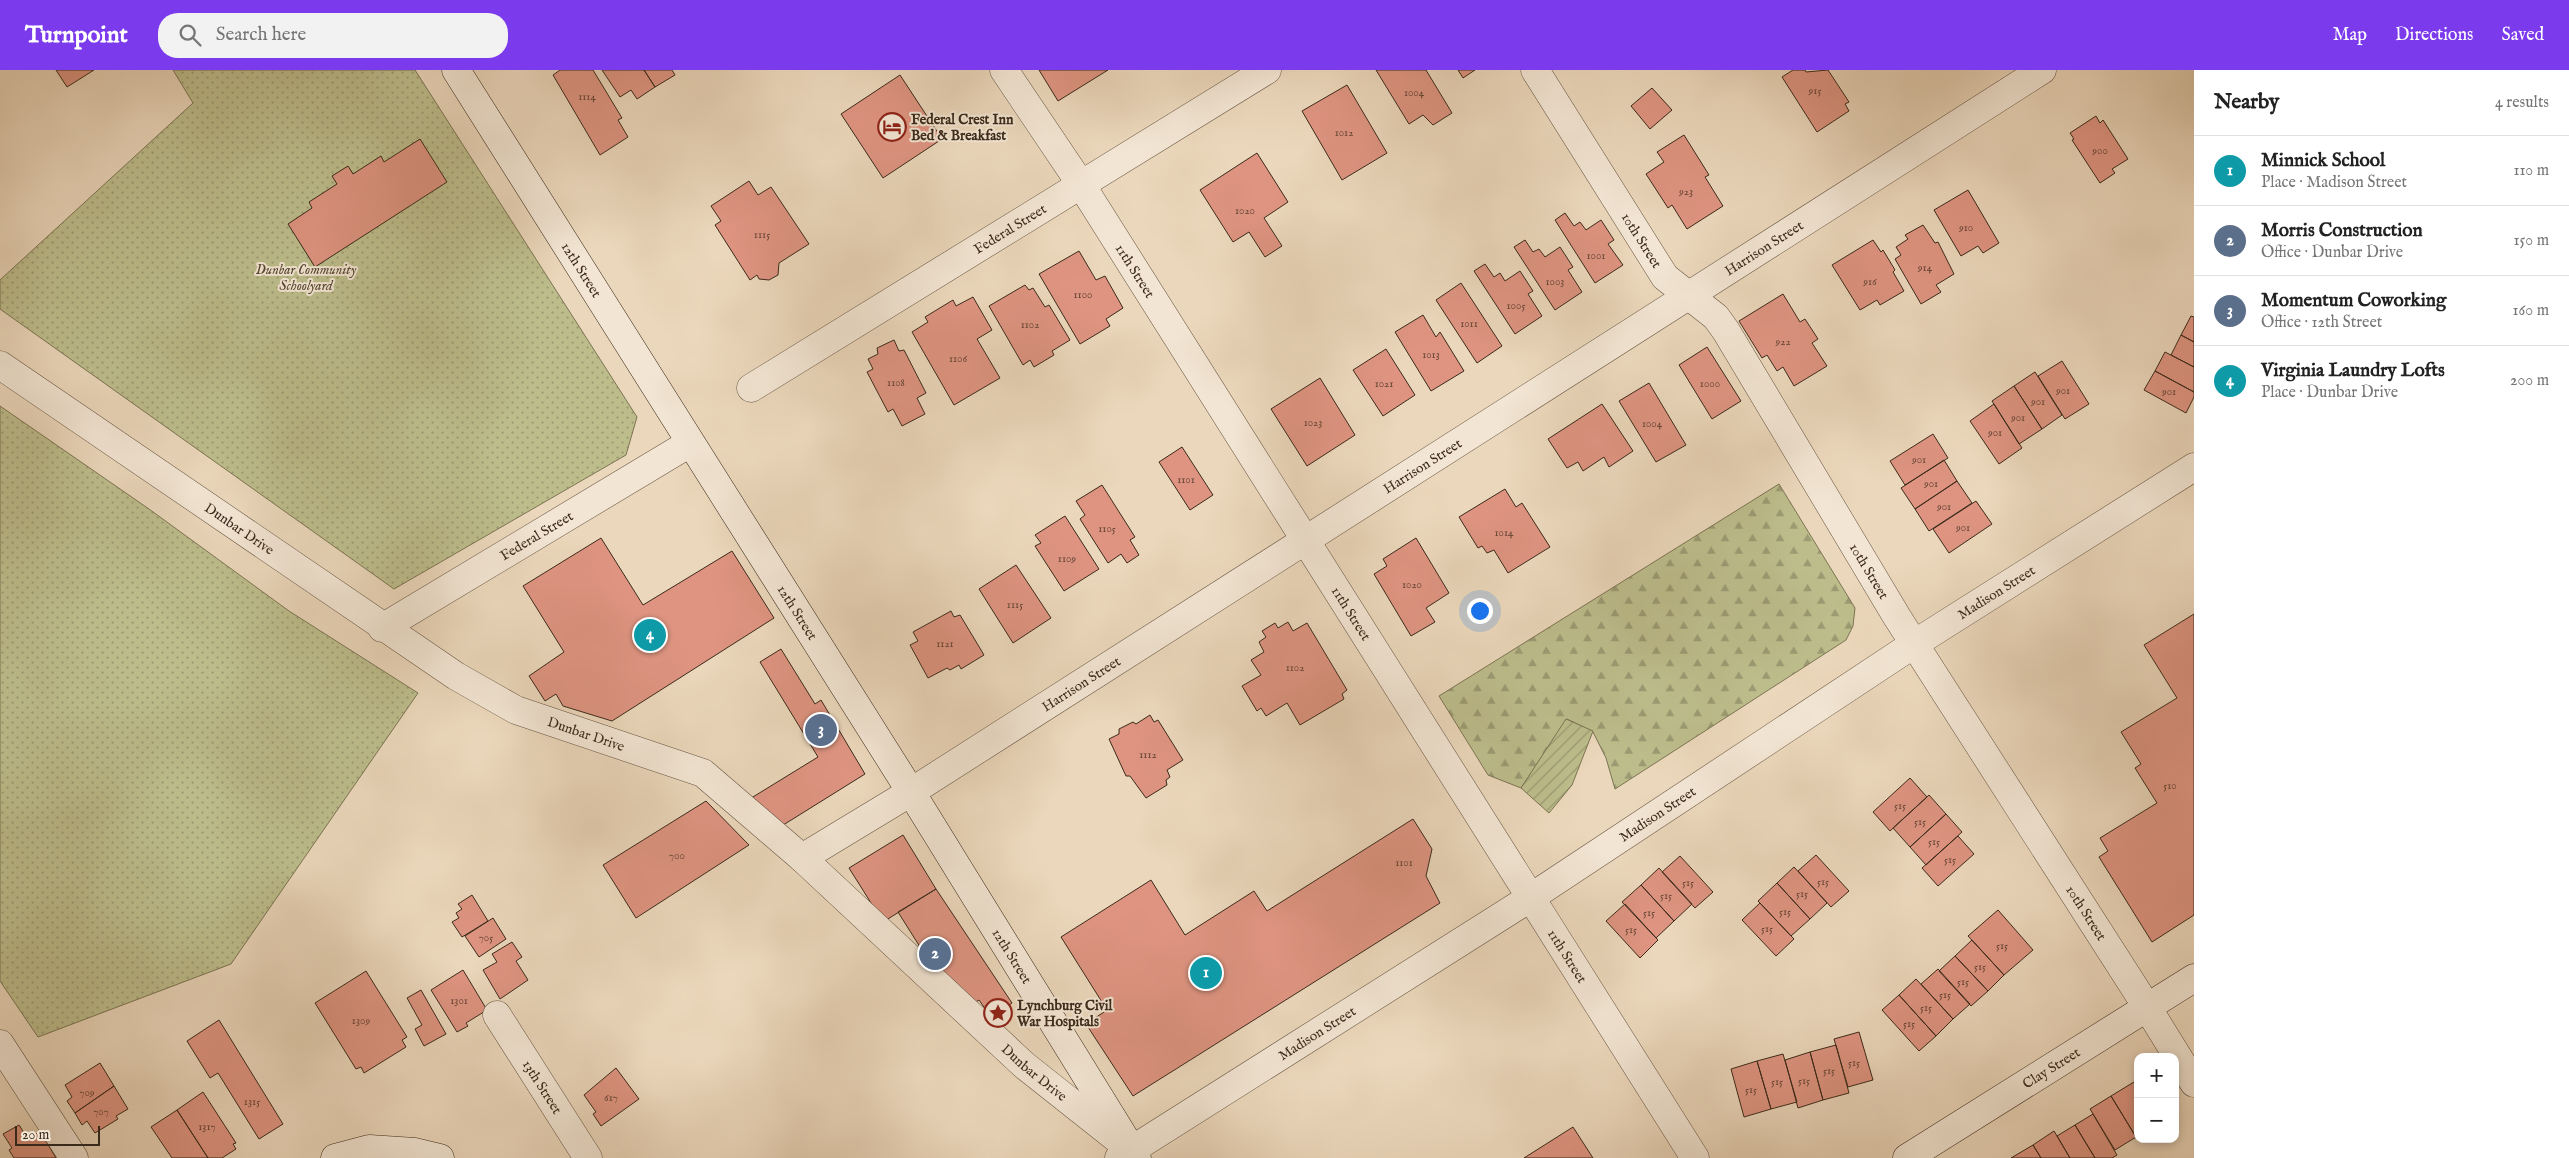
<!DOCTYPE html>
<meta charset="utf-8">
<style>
body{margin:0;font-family:"IM FELL English",serif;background:#f2f2f2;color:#222}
.controls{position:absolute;right:15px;bottom:15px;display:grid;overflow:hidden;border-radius:10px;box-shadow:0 2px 8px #0003}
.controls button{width:45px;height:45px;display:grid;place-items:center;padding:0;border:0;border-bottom:1px solid #e0e0e0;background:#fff;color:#222;font:25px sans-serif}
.scale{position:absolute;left:15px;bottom:12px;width:85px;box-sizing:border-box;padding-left:5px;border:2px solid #3b2a1a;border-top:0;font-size:14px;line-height:18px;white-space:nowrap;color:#3b2a1a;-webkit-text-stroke:4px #f2e5d3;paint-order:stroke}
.you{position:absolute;left:1479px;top:540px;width:18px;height:18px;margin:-12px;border:4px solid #fff;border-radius:50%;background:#1a73e8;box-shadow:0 0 0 8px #1a73e833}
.badge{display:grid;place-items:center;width:32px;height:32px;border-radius:50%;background:#7c3aed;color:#fff;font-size:16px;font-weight:700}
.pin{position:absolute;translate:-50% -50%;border:2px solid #fff;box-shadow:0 1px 5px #0006}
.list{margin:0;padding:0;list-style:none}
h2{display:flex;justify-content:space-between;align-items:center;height:65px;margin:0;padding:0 20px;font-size:21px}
h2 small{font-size:16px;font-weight:400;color:#767676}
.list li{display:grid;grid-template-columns:32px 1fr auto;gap:15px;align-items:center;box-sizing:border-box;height:70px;padding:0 20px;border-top:1px solid #e0e0e0}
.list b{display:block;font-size:19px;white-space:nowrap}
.list p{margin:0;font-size:16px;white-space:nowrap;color:#767676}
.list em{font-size:16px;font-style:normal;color:#767676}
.icon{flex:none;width:28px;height:28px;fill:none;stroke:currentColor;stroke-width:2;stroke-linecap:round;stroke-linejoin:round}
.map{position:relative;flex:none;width:2194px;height:1088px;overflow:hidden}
header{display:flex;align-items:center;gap:30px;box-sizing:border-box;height:70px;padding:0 25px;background:#7c3aed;color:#fff}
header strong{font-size:24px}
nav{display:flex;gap:28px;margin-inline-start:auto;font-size:18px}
.search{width:350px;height:45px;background:#f2f2f2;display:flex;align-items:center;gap:12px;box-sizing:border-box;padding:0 18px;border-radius:20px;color:#767676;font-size:19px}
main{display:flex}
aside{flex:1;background:#fff}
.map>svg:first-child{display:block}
.forest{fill:url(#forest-firs);stroke:#7c7453}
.park{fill:url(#park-dots);stroke:#7c7453}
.garden{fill:url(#garden-furrows);stroke:#7c7453}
.building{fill:#de9481;stroke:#3b2a1a}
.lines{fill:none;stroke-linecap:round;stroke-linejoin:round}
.street-casing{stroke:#675542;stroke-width:29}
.secondary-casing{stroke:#3b2a1a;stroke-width:29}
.street{stroke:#f2e5d3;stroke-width:28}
.secondary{stroke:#f2e5d3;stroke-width:28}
.labels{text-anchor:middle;stroke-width:4;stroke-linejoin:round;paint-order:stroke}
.number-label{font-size:11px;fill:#644434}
.poi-label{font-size:14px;font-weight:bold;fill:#3b2a1a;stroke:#f2e5d3;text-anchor:start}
.street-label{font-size:14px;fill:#3b2a1a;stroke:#f2e5d3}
.park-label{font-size:14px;font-style:italic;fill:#554731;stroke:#f2e5d3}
</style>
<header>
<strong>Turnpoint</strong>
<div class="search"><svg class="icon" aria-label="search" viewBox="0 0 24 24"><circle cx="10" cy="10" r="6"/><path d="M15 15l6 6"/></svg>Search here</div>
<nav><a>Map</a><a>Directions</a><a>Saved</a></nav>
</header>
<main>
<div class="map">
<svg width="2194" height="1088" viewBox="0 0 2194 1088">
<defs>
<pattern id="forest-firs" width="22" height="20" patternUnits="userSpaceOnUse" patternTransform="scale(1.25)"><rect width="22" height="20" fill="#bdbd8c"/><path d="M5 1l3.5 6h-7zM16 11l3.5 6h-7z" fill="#9b9a72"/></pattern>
<pattern id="park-dots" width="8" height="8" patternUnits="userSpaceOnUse" patternTransform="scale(1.25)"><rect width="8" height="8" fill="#bdbd8c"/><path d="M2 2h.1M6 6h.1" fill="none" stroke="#9b9a72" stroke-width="1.8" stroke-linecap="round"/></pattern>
<pattern id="garden-furrows" width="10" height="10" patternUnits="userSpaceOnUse" patternTransform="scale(1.25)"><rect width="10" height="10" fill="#bdbd8c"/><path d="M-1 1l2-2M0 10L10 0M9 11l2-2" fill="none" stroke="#9b9a72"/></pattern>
</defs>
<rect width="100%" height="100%" fill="#ebd7bb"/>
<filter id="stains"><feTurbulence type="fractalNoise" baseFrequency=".004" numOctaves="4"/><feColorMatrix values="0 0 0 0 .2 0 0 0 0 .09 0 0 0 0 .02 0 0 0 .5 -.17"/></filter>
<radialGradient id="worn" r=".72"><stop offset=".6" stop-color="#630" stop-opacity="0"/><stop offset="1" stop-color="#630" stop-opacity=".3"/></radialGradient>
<path class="forest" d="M1779,414L1855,538L1853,556L1846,570L1615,719L1606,688L1593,662L1567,649L1521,718L1488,705L1439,626Z"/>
<path class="park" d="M173,0H415L637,347L626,385L394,519L0,239V210L193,33Z
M0,336L149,439L289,541L418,623L231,894L38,967L0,911Z"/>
<path class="garden" d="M1566,649L1593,661L1572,715L1549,743L1521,718Z"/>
<path class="building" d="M56,0H94L67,17Z
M560,0H593L622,48L618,50L628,67L600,85L553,5Z
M602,0H644L655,17L637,29L631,20L620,27Z
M644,0H672L675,5L655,17Z
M1039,0H1108L1058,31Z
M1376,0H1426L1452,43L1433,55L1423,45L1409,54Z
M1458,0H1475L1463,8Z
M1793,0H1805L1806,2L1828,0L1849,32L1845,34L1849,41L1817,62L1782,7Z
M900,5L942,69L883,108L841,44Z
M1347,15L1387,83L1342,110L1302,41Z
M1652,18L1672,40L1650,59L1631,36Z
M2096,46L2100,53L2103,50L2128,89L2112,99L2115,103L2100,113L2072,70L2074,69L2070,63Z
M1684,65L1709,105L1705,107L1723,136L1687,159L1672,135L1668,138L1646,104L1664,92L1657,82Z
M420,69L447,112L315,197L288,154L312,138L309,132L337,114L332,106L348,96L353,104L381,86L384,92Z
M1257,83L1288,132L1264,148L1282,176L1265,187L1249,162L1233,172L1200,120Z
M749,111L758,125L771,117L809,174L779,193L778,205L769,210L759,209L757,205L750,210L715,155L721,151L711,136Z
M1968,120L1999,173L1983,183L1978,176L1961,186L1934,140Z
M1565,143L1574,156L1580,152L1586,160L1601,150L1614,170L1608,174L1623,195L1595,213L1555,150Z
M1923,155L1935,173L1938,172L1954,204L1936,215L1941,222L1921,234L1895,189L1901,185L1896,177L1908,169L1905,165Z
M1525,170L1533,182L1539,179L1545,187L1560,177L1573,197L1568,200L1582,222L1555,240L1514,177Z
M1873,170L1881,182L1883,180L1895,200L1893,202L1904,221L1880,235L1877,230L1860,240L1832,195Z
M1079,181L1096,210L1105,206L1123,238L1106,249L1110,256L1080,274L1039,204Z
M1485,194L1494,207L1500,203L1505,211L1520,201L1533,221L1528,224L1542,246L1515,264L1474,201Z
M1461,213L1502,276L1477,293L1436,230Z
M1025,215L1029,220L1033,218L1045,237L1049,235L1070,270L1052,281L1054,285L1034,297L1030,290L1023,295L989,236Z
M1783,224L1800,252L1805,249L1818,269L1812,273L1827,296L1794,316L1783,297L1777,301L1767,285L1762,288L1739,251Z
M973,227L992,260L977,269L1000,308L954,335L912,262L928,252L925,247L953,230L956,236Z
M1423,245L1436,267L1440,262L1464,301L1431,321L1395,262Z
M2191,246L2194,247V272L2181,265Z
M2181,265L2194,272V297L2171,285Z
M894,270L899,281L904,280L926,323L917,328L925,344L902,356L893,339L888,342L867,302L873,299L868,289L878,284L877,278Z
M1707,277L1741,331L1712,349L1679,295Z
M1386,279L1415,325L1383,346L1353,300Z
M2165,282L2194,297V322L2155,301Z
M2062,291L2089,334L2065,349L2038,306Z
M2155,301L2194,322V327L2186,343L2144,320Z
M2035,302L2062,345L2042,359L2014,316Z
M1320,308L1355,365L1307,396L1271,339Z
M1649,313L1686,375L1656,392L1619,331Z
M2014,316L2042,359L2019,374L1992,331Z
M1602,334L1633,381L1609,397L1604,387L1583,401L1578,392L1567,398L1548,369Z
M1994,334L2022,378L1999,394L1970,351Z
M1933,364L1948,388L1905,415L1890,391Z
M1182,377L1213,425L1190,440L1159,392Z
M1944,390L1957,411L1915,439L1901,418Z
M1957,411L1972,433L1929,461L1915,439Z
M1102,415L1135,467L1130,470L1139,485L1127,493L1121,484L1108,493L1080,449L1085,445L1076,431Z
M1505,419L1516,437L1522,433L1550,477L1508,503L1494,480L1487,483L1482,476L1478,478L1459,447Z
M1976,431L1992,454L1949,483L1933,459Z
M1065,446L1099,499L1064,521L1035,476L1041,473L1035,465Z
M601,468L643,535L732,481L774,548L612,651L563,636L556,624L545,631L529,606L564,582L523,516Z
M1416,468L1449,523L1426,538L1435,552L1411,566L1374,504L1387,496L1383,489Z
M1016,495L1051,548L1013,573L979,519Z
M951,541L954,547L960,545L984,585L961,599L959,595L950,600L947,598L928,608L910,575L918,571L913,562Z
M2194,544V845L2152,872L2099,787L2108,781L2100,768L2157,733L2135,698L2141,694L2121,662L2177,628L2144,575Z
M1288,552L1293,561L1307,553L1347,620L1342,624L1344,629L1300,655L1287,633L1266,646L1261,638L1257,641L1242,616L1261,605L1251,590L1264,582L1259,572L1266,567L1262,561L1275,553L1278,558Z
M781,579L815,634L821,630L865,704L780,757L748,730L818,687L760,592Z
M1150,645L1154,652L1158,650L1183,690L1167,700L1170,707L1166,710L1167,715L1146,728L1130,706H1126L1109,669L1119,664V659L1133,652L1136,654Z
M1910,708L1927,727L1890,761L1873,742Z
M1929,725L1946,744L1910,777L1893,758Z
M706,731L749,775L636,848L603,795Z
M1946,744L1962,762L1926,795L1910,777Z
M1413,749L1432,779L1426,806L1440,833L1133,1026L1086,954L1107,940L1061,867L1151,810L1185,865L1254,821L1267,841Z
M903,765L936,819L883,852L849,798Z
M1958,766L1974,784L1938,816L1922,798Z
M1816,785L1849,821L1831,837L1798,801Z
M1680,786L1713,822L1695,838L1662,802Z
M1794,797L1827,833L1810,849L1777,813Z
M1659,798L1692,834L1674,851L1641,815Z
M1777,813L1810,849L1791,866L1758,831Z
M1641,815L1674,851L1656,868L1622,832Z
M936,819L1012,933L991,947L979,930L969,936L944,915L898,842Z
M472,825L488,851L462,867L452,852L459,848L456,843L462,839L458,834Z
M1760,833L1794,869L1776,886L1742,850Z
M1625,834L1658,870L1640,888L1606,851Z
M1998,840L2033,880L2004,905L1968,866Z
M493,848L506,869L479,887L465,866Z
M1972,870L2004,905L1988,921L1955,886Z
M512,872L522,887L516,891L528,910L500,929L483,900L497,892L492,884Z
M1955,886L1988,921L1971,936L1939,901Z
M1938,899L1970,934L1953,949L1921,914Z
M463,900L487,940L466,953L468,956L457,962L431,920Z
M366,901L407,967L402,970L406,977L364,1003L361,997L356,999L315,933Z
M1916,909L1953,949L1936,966L1899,925Z
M421,920L446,964L424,976L415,959L422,955L407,928Z
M1899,925L1936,966L1919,981L1882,940Z
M219,950L283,1054L259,1069L218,1003L210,1008L187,971Z
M1859,962L1873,1010L1848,1017L1834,969Z
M1836,975L1849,1023L1823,1030L1810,982Z
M1810,982L1823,1030L1798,1038L1785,990Z
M1783,984L1797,1032L1771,1039L1757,991Z
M1757,991L1771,1039L1744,1047L1731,999Z
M100,993L114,1016L75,1043L67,1031L72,1027L65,1015Z
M616,998L639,1029L601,1056L593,1044L596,1042L584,1025Z
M2134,1012L2138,1019L2136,1067L2111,1026Z
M114,1016L128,1039L116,1046L118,1049L95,1063L87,1051L82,1055L75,1043Z
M203,1022L236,1073L233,1074L236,1079L222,1088H208L177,1040Z
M2111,1026L2136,1067L2115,1080L2090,1039Z
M177,1040L208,1088H172L151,1057Z
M2093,1044L2117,1085L2112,1088H2095L2075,1055Z
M19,1055L28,1069L40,1061L56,1088H14L9,1080L12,1078L3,1064Z
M2075,1055L2095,1088H2070L2057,1066Z
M1573,1057L1593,1088H1524Z
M2054,1061L2057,1066L2070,1088H2041L2033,1075Z
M2033,1075L2041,1088H2011Z"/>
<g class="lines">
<defs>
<g id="street">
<path id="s1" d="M1004,0L1082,116L1695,1088"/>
<path id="s2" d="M1535,0L1665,207L1716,247L1726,261L1897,547L2147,937L2194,1013"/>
<path id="s3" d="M0,295L456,606L516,640L703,703L802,788L1024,995L1130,1079"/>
<path id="s4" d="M751,318L1267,0"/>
<path id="s5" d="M382,558L690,373"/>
<path id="s6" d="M802,788L911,722L2042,0"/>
<path id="s7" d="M497,945L588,1088"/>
<path d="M0,974L74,1088"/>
<path id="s8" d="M1119,1088L1530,828L1914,574L2194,397"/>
</g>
<g id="secondary">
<path id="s9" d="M456,0L911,722L1137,1088"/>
<path d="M335,1088L369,1079L415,1082L440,1088"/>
<path id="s10" d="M1907,1088L2194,908"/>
</g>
</defs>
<use href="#street" class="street-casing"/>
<use href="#secondary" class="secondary-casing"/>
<use href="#street" class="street"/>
<use href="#secondary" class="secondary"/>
</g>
<defs>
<symbol id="hotel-ring" viewBox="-11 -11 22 22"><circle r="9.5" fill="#f2e5d3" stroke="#8f2418" stroke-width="1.5"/><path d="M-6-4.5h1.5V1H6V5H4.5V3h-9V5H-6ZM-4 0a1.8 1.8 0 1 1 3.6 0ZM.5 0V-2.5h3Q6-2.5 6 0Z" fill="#8f2418"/></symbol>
<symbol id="sight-ring" viewBox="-11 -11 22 22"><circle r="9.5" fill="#f2e5d3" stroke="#8f2418" stroke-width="1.5"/><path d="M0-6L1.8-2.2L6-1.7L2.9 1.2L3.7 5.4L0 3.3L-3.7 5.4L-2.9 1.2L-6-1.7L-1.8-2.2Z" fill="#8f2418"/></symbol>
</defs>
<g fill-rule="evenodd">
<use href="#hotel-ring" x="876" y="41" width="32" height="32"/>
<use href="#sight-ring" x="982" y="927" width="32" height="32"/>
</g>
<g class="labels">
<g class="number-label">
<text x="1815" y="24">915</text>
<text x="1414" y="26">1004</text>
<text x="587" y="30">1114</text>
<text x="1344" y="66">1012</text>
<text x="2100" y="84">900</text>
<text x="1686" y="125">923</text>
<text x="1245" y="144">1020</text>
<text x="1966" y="161">910</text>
<text x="762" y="168">1115</text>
<text x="1596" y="189">1001</text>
<text x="1925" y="201">914</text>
<text x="1555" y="215">1003</text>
<text x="1870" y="215">916</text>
<text x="1083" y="228">1100</text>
<text x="1516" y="239">1005</text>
<text x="1469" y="257">1011</text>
<text x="1030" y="258">1102</text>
<text x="1783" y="275">922</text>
<text x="1431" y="288">1013</text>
<text x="958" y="292">1106</text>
<text x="896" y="316">1108</text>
<text x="1384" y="317">1021</text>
<text x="1710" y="317">1000</text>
<text x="2063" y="324">901</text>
<text x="2169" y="325">901</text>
<text x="2038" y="335">901</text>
<text x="2018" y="351">901</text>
<text x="1313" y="356">1023</text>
<text x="1652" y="357">1004</text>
<text x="1995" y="366">901</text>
<text x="1919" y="393">901</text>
<text x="1186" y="413">1101</text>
<text x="1931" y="417">901</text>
<text x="1944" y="440">901</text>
<text x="1963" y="461">901</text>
<text x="1107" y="462">1105</text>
<text x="1504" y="466">1014</text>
<text x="1067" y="492">1109</text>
<text x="1412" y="518">1020</text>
<text x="1015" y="538">1115</text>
<text x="945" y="577">1121</text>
<text x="1295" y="601">1102</text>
<text x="1148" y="688">1112</text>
<text x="2170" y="719">510</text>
<text x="1900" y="739">515</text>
<text x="1920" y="755">515</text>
<text x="1934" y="775">515</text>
<text x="677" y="789">700</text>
<text x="1950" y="793">515</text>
<text x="1404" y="796">1101</text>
<text x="1823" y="815">515</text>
<text x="1688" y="816">515</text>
<text x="1802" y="827">515</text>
<text x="1666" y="829">515</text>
<text x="1785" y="845">515</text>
<text x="1649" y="846">515</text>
<text x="1767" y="862">515</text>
<text x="1631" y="863">515</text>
<text x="486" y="871">705</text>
<text x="2002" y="879">515</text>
<text x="1980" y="900">515</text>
<text x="1963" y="915">515</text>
<text x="1945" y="928">515</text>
<text x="459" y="934">1301</text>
<text x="1926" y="941">515</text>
<text x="361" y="954">1309</text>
<text x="1909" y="957">515</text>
<text x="1854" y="996">515</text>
<text x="1829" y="1004">515</text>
<text x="1804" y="1014">515</text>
<text x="1777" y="1015">515</text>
<text x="1751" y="1023">515</text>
<text x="87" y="1026">709</text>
<text x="611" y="1031">617</text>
<text x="252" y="1035">1315</text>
<text x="101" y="1045">707</text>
<text x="207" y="1060">1317</text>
</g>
<g class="poi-label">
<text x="911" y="54">Federal Crest Inn<tspan x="911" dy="16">Bed &amp; Breakfast</tspan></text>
<text x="1017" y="940">Lynchburg Civil<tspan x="1017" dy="16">War Hospitals</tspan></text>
</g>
<g class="street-label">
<text dy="5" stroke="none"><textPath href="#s4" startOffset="304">Federal Street</textPath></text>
<text dy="5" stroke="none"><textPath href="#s2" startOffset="201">10th Street</textPath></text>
<text dy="5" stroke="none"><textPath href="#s6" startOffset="1139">Harrison Street</textPath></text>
<text dy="5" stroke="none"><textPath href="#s1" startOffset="240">11th Street</textPath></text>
<text dy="5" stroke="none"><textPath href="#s9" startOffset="236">12th Street</textPath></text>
<text dy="5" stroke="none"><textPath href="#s6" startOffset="734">Harrison Street</textPath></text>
<text dy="5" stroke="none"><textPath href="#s3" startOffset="290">Dunbar Drive</textPath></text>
<text dy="5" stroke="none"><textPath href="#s5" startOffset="180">Federal Street</textPath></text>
<text dy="5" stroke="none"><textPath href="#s2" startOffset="606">10th Street</textPath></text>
<text dy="5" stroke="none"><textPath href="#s8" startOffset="1044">Madison Street</textPath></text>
<text dy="5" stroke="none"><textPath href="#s9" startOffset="641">12th Street</textPath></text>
<text dy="5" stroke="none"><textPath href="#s1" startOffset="645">11th Street</textPath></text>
<text dy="5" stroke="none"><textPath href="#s6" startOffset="329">Harrison Street</textPath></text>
<text dy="5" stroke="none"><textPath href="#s3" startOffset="695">Dunbar Drive</textPath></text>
<text dy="5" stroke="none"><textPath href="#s8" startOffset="639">Madison Street</textPath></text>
<text dy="5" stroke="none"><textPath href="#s2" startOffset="1011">10th Street</textPath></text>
<text dy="5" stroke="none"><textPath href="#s1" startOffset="1050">11th Street</textPath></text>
<text dy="5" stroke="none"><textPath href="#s9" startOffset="1046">12th Street</textPath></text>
<text dy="5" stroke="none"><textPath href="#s8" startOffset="234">Madison Street</textPath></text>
<text dy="5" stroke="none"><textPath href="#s10" startOffset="170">Clay Street</textPath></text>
<text dy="5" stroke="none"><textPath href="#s3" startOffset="1265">Dunbar Drive</textPath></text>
<text dy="5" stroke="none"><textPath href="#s7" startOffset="85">13th Street</textPath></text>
</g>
<g class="park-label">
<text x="306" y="204">Dunbar Community<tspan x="306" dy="16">Schoolyard</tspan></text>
</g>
</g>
<rect width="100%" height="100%" filter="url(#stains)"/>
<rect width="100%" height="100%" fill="url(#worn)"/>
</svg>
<div class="controls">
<button>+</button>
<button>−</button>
</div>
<div class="scale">20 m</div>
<div class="you"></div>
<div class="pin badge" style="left:1206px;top:903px;background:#0f9aa8">1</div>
<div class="pin badge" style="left:935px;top:884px;background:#5c6f8a">2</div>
<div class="pin badge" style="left:821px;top:660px;background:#5c6f8a">3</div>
<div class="pin badge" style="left:650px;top:565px;background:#0f9aa8">4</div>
</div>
<aside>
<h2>Nearby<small>4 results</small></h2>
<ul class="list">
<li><span class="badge" style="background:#0f9aa8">1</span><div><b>Minnick School</b><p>Place · Madison Street</p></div><em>110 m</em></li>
<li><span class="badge" style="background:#5c6f8a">2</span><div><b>Morris Construction</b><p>Office · Dunbar Drive</p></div><em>150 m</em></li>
<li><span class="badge" style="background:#5c6f8a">3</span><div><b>Momentum Coworking</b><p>Office · 12th Street</p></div><em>160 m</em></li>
<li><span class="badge" style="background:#0f9aa8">4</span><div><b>Virginia Laundry Lofts</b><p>Place · Dunbar Drive</p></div><em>200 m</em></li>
</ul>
</aside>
</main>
